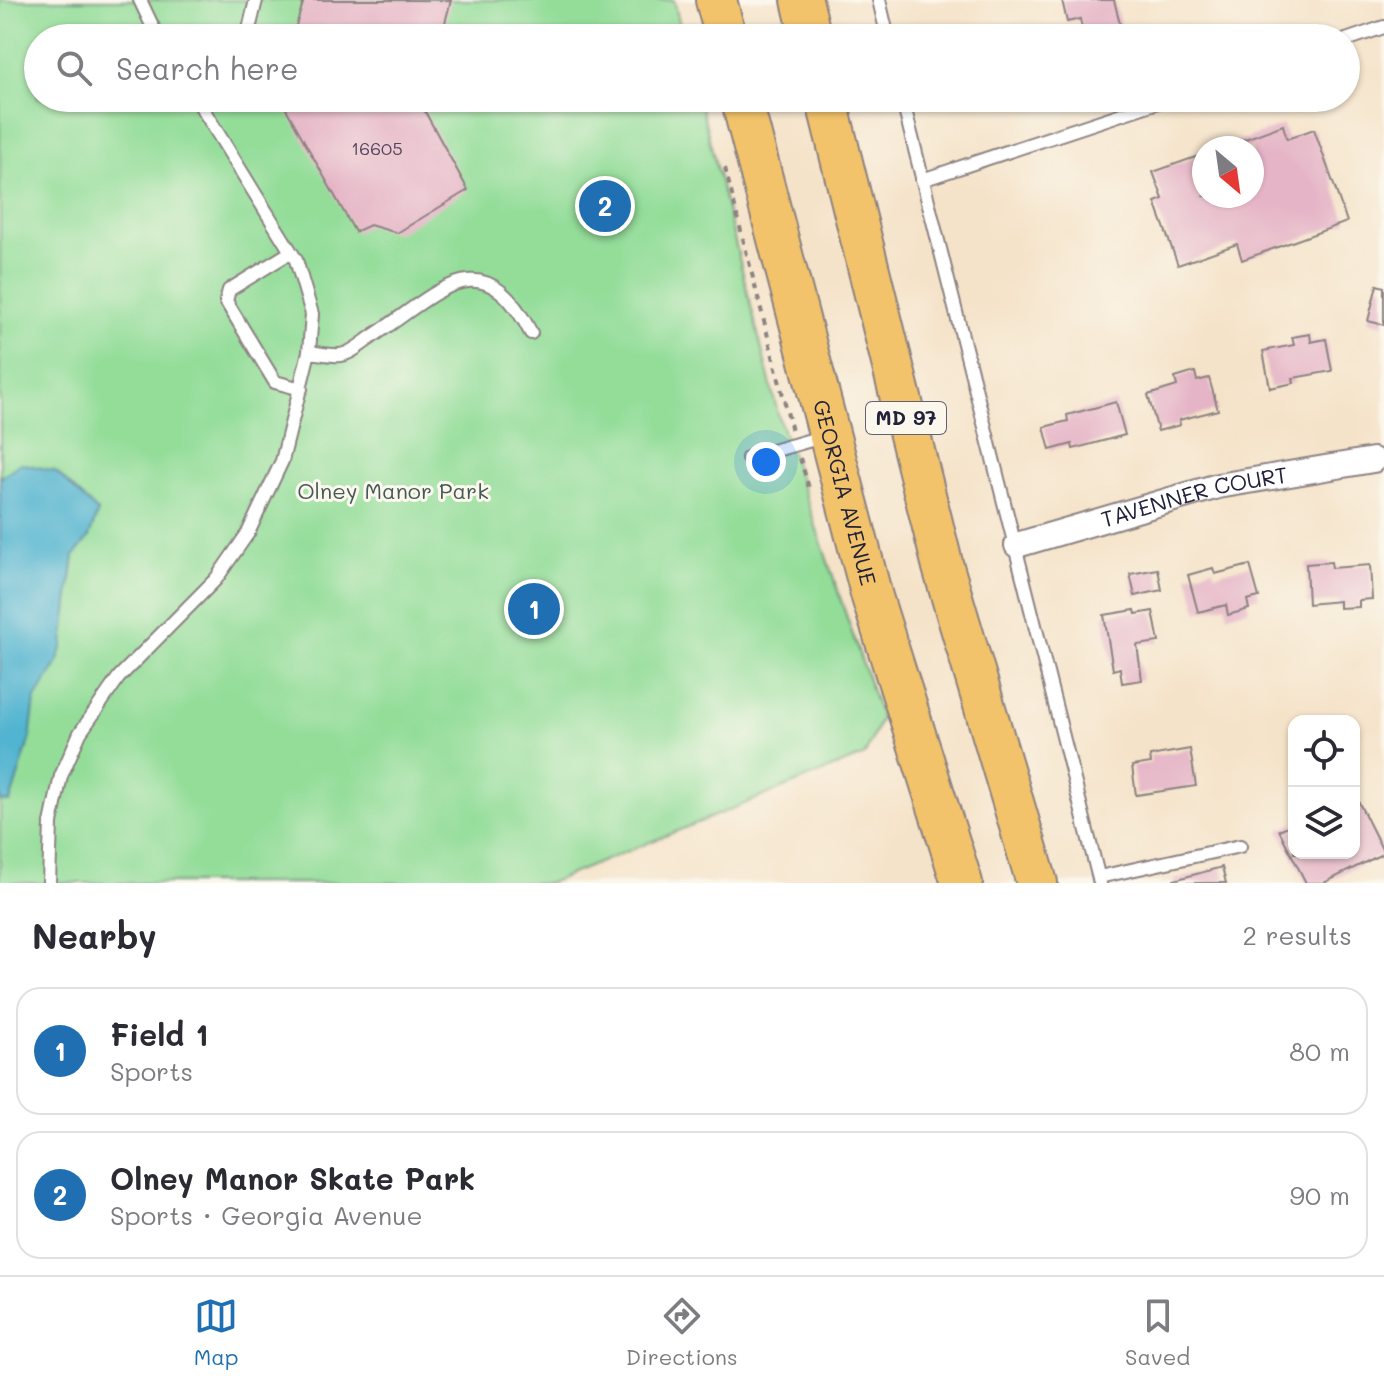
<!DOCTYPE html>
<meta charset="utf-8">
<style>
body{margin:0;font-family:Mali,sans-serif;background:#f2f2f3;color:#2b2b33}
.controls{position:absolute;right:24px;bottom:24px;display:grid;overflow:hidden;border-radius:16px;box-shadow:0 2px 6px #0004}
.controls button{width:72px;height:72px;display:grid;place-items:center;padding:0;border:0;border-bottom:2px solid #e1e1e2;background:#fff;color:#2b2b33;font:40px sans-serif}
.compass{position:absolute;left:1192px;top:136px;width:72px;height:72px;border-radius:50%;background:#fff;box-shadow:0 2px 6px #0004;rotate:151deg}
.you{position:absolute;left:766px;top:462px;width:28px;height:28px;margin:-20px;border:6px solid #fff;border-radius:50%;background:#1a73e8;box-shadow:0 0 0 12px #1a73e833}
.badge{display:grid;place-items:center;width:52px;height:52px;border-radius:50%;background:#1f6fb2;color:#fff;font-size:26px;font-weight:700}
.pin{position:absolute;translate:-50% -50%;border:4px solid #fff;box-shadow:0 2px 8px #0006}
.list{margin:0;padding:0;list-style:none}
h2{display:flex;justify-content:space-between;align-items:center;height:104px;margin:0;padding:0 32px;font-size:34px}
h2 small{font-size:26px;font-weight:400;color:#7c7c81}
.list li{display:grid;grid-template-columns:52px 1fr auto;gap:24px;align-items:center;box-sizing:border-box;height:128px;margin:0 16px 16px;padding:0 16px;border:2px solid #e1e1e2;border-radius:24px}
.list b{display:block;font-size:30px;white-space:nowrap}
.list p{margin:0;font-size:26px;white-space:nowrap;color:#7c7c81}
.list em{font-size:26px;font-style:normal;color:#7c7c81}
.icon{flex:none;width:44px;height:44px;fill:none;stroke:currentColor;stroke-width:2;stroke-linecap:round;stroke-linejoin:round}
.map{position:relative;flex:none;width:1384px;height:883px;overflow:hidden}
.search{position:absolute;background:#fff;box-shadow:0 2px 6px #0004;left:24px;right:24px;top:24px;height:88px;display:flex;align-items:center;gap:20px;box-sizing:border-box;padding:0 28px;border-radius:44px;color:#7c7c81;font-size:30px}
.sheet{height:392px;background:#fff}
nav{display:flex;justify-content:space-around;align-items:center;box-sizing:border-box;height:112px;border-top:2px solid #e1e1e2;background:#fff;font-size:22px;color:#7c7c81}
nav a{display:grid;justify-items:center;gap:4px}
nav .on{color:#1f6fb2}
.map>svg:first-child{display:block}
.green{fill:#93dd99;stroke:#5a806a;stroke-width:2}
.water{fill:#51b4d0;stroke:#3a6b86;stroke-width:2}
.building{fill:#e5b4c6}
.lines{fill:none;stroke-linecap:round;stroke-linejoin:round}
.service-casing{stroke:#8c8282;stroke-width:16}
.minor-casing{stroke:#8c8282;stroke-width:28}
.primary-casing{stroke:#8c8282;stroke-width:44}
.path{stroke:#8c8282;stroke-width:4;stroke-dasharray:6 6;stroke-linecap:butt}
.service{stroke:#fff;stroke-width:12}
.minor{stroke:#fff;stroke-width:24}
.primary{stroke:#f2c36a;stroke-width:40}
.labels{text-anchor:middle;stroke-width:6;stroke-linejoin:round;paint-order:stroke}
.number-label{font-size:18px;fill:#53465e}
.shield{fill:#fbf7ec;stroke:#636270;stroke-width:2}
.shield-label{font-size:20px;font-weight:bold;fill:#22223b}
.park-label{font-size:22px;fill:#445a57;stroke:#fbf7ec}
.street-label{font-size:22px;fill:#22223b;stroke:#fbf7ec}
</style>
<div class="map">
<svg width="1384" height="883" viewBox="0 0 1384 883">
<rect width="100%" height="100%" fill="#fbf7ec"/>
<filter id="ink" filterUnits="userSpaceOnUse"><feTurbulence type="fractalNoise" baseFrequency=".0125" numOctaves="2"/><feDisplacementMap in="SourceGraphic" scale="16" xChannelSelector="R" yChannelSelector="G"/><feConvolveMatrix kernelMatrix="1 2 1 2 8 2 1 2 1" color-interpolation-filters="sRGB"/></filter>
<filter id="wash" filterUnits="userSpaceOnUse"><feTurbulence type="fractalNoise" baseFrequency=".006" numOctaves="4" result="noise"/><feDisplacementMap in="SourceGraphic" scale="32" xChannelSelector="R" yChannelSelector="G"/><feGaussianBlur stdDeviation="1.8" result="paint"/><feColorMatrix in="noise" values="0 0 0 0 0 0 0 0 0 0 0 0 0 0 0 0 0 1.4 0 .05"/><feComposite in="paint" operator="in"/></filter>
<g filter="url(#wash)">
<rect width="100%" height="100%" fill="#f5e3c9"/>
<path class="green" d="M0,0H674L683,38H38V98H699L779,418L881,718L865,755L549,883H0Z"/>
<path class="water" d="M20,463L55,471L98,512L89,537L74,556L63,645L57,664L35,700L30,738L10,802L0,801V478Z"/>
<g id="blocks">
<path class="building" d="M304,0H451L441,38H292Z
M1062,0H1114L1120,24L1083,33L1080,19L1067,22Z
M280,98H425L423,108L468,190L397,233L370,225L355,232Z
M1283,125L1287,139L1314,129L1347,222L1242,260L1237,244L1178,265L1155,202L1163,199L1153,172L1204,154V196H1252V148H1221Z
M1377,285L1384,287V325L1368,321Z
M1310,334L1311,342L1326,339L1332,371L1293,378L1294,383L1270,388L1263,351L1294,345L1292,337Z
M1195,372L1197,381L1209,378L1218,410L1179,420L1180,425L1158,431L1148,395L1177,386L1175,378Z
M1116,402L1125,435L1073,449L1072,444L1050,450L1044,427L1068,421L1067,415Z
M1331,562L1332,568L1370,565L1372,599L1359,600V607L1339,608V601L1308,604L1306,564Z
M1250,565L1259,597L1247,600L1249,609L1228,615L1226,605L1198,612L1188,575L1213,568L1215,574Z
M1158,569L1162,590L1135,596L1130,574Z
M1135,610L1136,614L1153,611L1159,642L1137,645L1142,680L1122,683L1120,668L1113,670L1104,615Z
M1190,749L1196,786L1136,795L1132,766L1151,763L1150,756Z
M1354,793L1384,853L1324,883H1306L1279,830L1294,823V853H1354Z
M1222,867L1226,883H1174V880Z"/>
</g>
</g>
<g filter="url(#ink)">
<use href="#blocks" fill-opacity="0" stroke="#8c8282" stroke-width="2"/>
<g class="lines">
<defs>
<path id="service" d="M140,0L158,38
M879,0L888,38
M247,38L256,0
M1346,40L1384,27
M902,98L1100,883
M922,180L1170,98
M291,252L229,290L226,301L275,382L301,389
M309,352C319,353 331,356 340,355C351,354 364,342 373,336C439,293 482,238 531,333
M748,458L825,436
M1099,877L1240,846
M49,883L51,823L61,776L80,733L119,677L216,579L248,533L282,461L309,352L312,314L296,260L196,98"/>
<g id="minor">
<path id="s1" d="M1017,545L1218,486L1373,460"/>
</g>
<g id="primary">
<path d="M716,0L726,38"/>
<path d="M802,0L811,38"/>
<path id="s2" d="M741,98L872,597L962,883"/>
<path d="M826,98L943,567L1037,883"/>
</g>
</defs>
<use href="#service" class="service-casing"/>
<use href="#minor" class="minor-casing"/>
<use href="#primary" class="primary-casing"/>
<path class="path" d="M725,168L792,431
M800,458L809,488"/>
<use href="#service" class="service"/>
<use href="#minor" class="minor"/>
<use href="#primary" class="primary"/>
</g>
</g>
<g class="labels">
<g class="number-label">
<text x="377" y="155">16605</text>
</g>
<rect class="shield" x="866" y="402" width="80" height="32" rx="6"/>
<g class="shield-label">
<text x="906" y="425">MD 97</text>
</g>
<g class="park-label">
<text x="393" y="499">Olney Manor Park</text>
</g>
<g class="street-label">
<text dy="8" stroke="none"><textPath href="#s2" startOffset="408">GEORGIA AVENUE</textPath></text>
<text dy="8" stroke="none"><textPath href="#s1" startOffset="184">TAVENNER COURT</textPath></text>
</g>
</g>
</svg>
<div class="controls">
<button><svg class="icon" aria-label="locate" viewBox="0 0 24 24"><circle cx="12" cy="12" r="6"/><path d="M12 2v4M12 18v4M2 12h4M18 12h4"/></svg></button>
<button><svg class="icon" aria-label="layers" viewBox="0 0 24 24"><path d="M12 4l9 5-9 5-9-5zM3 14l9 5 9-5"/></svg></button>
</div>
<svg class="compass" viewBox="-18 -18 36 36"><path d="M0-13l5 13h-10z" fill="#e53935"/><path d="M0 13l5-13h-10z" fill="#7c7c81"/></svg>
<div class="you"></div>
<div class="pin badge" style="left:534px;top:609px">1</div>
<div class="pin badge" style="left:605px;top:206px">2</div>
<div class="search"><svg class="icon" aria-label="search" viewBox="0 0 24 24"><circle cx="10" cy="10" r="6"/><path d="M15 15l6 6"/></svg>Search here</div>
</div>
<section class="sheet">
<h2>Nearby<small>2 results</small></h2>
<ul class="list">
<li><span class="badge">1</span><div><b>Field 1</b><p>Sports</p></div><em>80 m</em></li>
<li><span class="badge">2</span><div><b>Olney Manor Skate Park</b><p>Sports · Georgia Avenue</p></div><em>90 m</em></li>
</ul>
</section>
<nav>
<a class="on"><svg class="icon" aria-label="map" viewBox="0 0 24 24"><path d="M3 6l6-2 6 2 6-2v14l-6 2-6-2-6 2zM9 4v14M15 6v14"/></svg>Map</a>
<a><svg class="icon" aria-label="directions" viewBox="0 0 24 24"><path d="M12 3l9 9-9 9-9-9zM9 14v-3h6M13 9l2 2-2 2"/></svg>Directions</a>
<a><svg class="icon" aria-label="saved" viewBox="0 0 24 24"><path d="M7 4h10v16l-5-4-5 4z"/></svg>Saved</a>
</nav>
